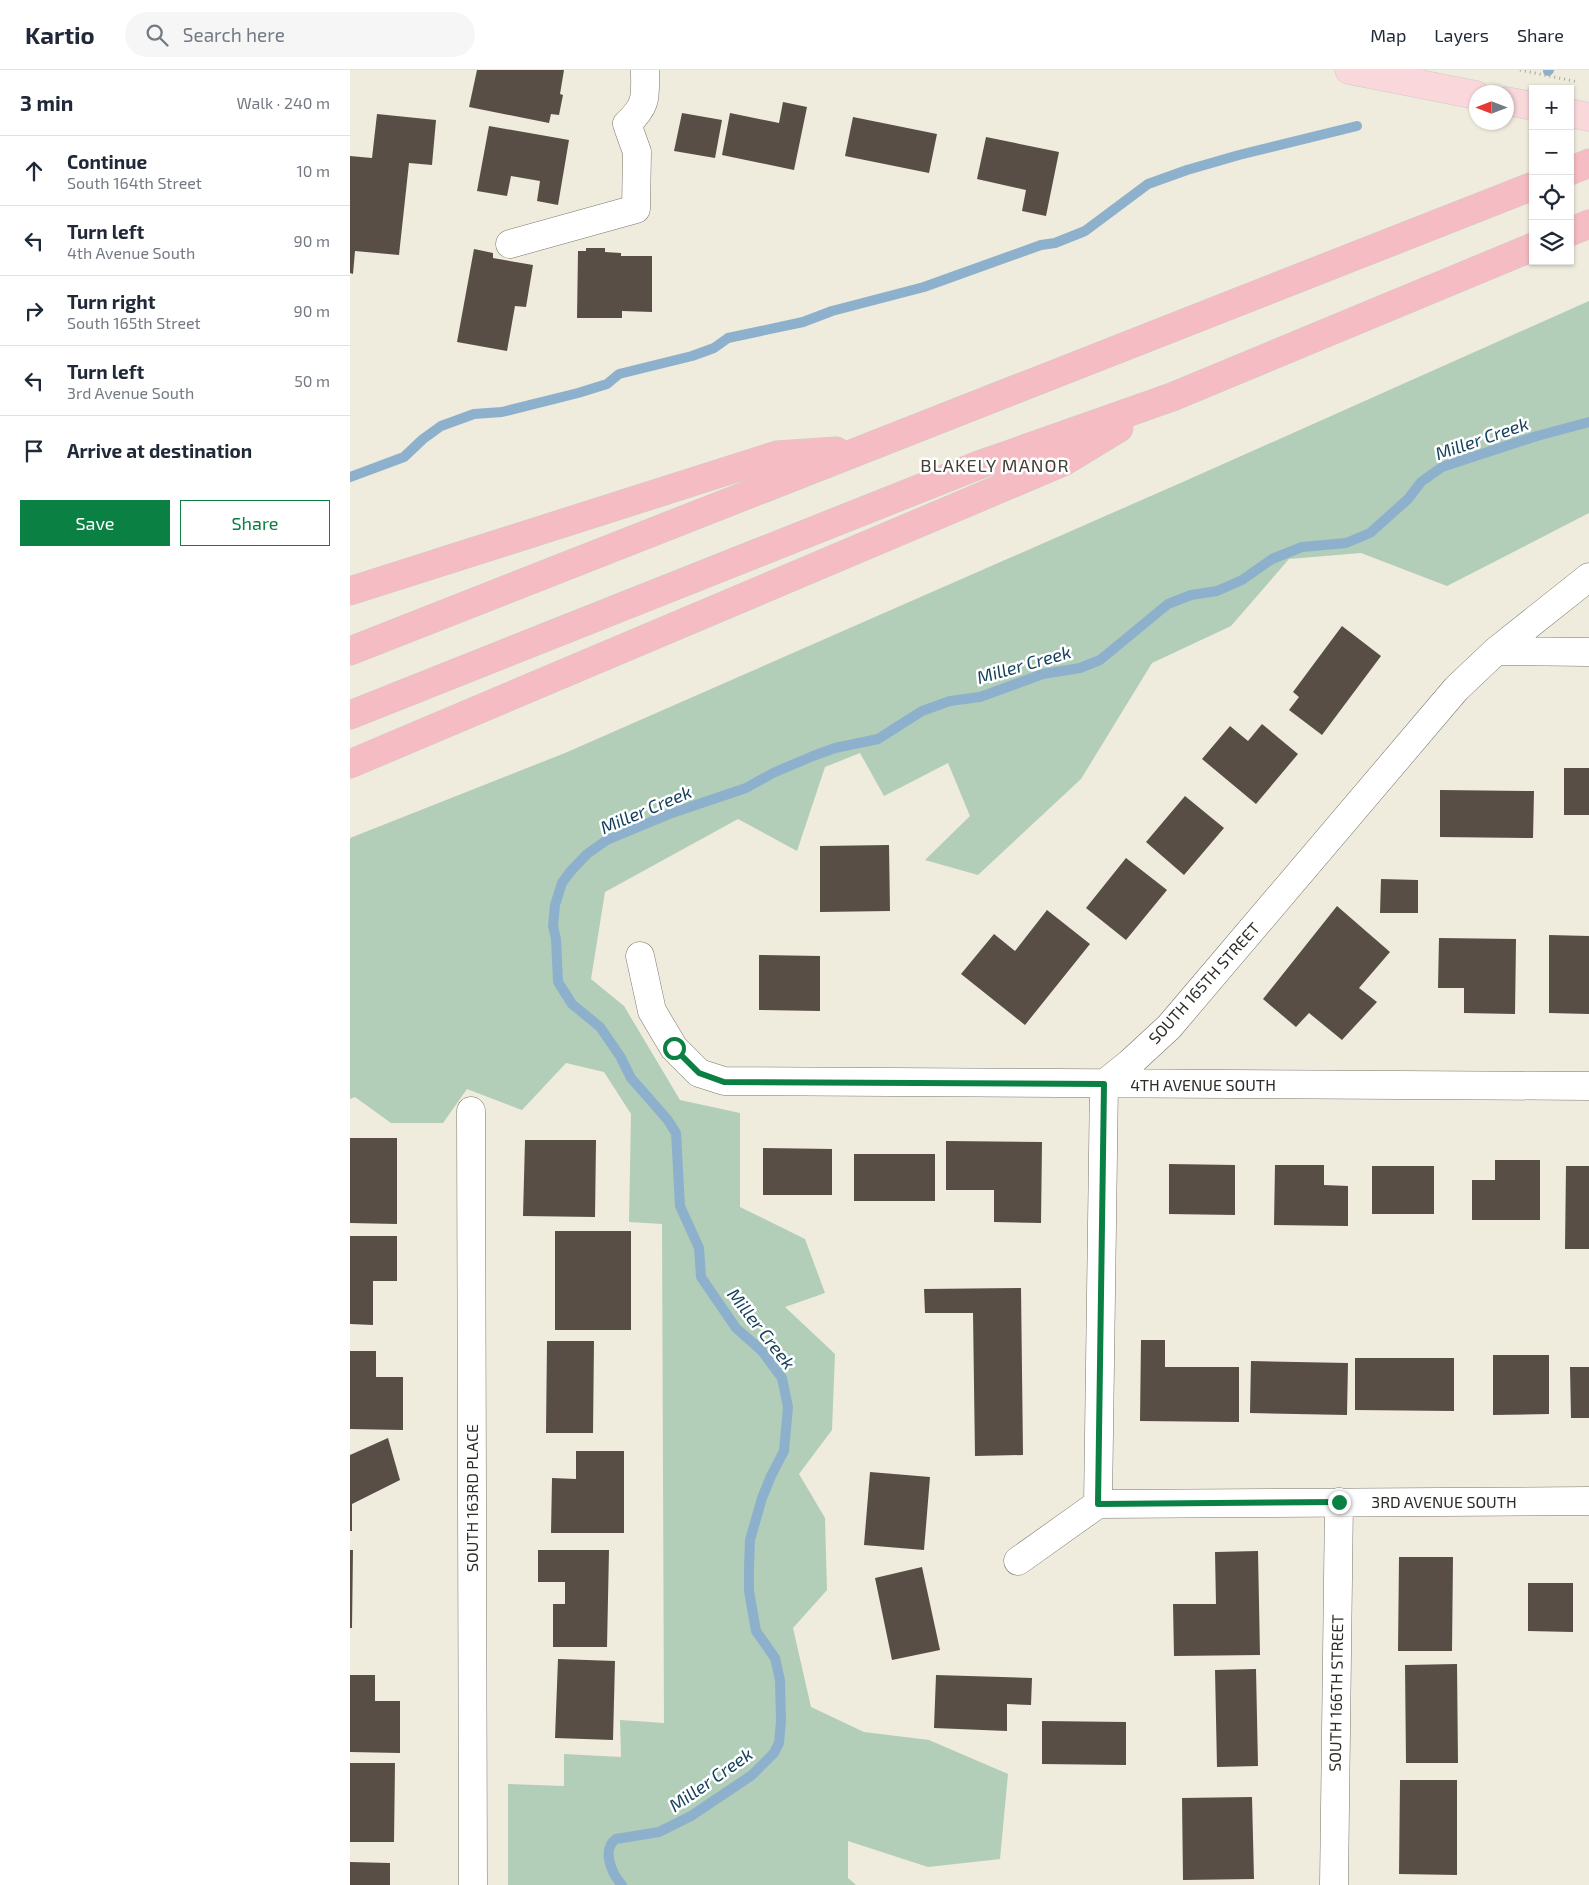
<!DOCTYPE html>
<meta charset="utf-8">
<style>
body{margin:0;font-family:"Exo 2",sans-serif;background:#f6f6f7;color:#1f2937}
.controls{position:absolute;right:15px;top:15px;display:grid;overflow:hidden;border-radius:0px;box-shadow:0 1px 4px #0004}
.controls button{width:45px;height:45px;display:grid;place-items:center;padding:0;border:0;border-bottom:1px solid #e0e1e3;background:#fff;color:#1f2937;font:25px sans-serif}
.compass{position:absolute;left:1119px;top:15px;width:45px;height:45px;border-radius:50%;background:#fff;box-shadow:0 1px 4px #0004;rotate:270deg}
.stop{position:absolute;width:15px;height:15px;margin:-11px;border:4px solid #0b8043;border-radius:50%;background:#fff}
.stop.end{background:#0b8043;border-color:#fff;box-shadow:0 1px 5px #0008}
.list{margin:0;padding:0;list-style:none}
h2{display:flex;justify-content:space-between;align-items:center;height:65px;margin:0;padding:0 20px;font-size:21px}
h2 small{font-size:16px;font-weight:400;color:#747a83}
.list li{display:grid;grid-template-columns:32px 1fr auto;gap:15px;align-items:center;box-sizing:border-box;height:70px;padding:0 20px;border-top:1px solid #e0e1e3}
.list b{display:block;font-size:19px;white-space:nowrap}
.list p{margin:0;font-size:16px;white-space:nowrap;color:#747a83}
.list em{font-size:16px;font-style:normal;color:#747a83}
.actions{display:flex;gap:10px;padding:15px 20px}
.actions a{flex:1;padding:11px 0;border:1px solid #0b8043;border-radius:0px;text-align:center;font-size:18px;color:#0b8043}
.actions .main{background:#0b8043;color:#fff}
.icon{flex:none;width:28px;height:28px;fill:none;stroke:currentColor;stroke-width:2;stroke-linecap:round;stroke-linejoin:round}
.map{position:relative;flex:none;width:1239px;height:1815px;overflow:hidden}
header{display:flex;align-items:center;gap:30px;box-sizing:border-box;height:70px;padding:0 25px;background:#fff;border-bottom:1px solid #e0e1e3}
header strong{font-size:24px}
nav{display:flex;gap:28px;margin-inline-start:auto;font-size:18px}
.search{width:350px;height:45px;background:#f6f6f7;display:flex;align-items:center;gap:12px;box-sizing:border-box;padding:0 18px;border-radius:28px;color:#747a83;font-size:19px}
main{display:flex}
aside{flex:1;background:#fff}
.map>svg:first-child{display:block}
.green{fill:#b2ceb8}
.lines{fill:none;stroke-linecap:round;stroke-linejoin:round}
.stream{stroke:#8db1cc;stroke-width:10}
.building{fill:#584e46}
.minor-casing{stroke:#7a766a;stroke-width:29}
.major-casing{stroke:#cdcccb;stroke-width:29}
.highway-casing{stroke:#cdcccb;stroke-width:29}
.path{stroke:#a9a69b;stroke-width:3;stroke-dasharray:1 4;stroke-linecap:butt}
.minor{stroke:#fff;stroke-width:28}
.major{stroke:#f9d7db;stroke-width:28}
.highway{stroke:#f5bdc3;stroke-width:28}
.route{stroke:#0b8043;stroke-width:6}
.labels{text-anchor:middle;stroke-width:5;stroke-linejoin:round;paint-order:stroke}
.street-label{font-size:16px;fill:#2e2c27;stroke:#fff}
.water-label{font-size:18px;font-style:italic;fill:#123f5b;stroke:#fff}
.neighbourhood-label{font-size:18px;letter-spacing:1px;fill:#433f35;stroke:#fff}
</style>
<header>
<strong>Kartio</strong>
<div class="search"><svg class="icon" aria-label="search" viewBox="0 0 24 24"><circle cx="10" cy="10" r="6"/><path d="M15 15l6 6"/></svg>Search here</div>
<nav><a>Map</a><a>Layers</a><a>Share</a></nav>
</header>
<main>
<aside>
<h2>3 min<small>Walk · 240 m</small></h2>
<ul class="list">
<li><svg class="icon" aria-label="ahead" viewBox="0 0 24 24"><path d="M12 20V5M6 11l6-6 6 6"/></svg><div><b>Continue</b><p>South 164th Street</p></div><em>10 m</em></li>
<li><svg class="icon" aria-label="left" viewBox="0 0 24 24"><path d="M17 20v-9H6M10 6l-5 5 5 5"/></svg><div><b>Turn left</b><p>4th Avenue South</p></div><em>90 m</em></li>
<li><svg class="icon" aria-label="right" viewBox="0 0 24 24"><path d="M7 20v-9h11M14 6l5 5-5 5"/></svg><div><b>Turn right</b><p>South 165th Street</p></div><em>90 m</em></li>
<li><svg class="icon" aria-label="left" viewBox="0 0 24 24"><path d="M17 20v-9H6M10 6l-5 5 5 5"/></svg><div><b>Turn left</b><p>3rd Avenue South</p></div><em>50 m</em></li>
<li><svg class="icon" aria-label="arrive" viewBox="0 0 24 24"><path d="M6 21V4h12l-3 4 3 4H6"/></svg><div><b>Arrive at destination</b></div></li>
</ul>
<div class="actions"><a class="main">Save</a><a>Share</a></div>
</aside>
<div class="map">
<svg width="1239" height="1815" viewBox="0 0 1239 1815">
<rect width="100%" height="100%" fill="#efebdd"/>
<path class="green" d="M1239,231V443L1097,516L1011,483L939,489L881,556L802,593L731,709L628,805L575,790L620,746L598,693L534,726L510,683L475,697L447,781L388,749L255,822L241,909L274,936L330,1030L390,1043V1137L455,1169L475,1223L435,1237L485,1284L482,1360L449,1404L475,1448L477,1520L443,1558L461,1637L514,1662L579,1670L658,1704L650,1789L578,1797L498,1771V1808L506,1815H158V1714L214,1716V1684L271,1687L270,1650L314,1653L312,1154L279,1152L281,1044L254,1002L216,993L172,1040L117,1019L93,1053H41L5,1027L0,1029V768L215,683L835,411Z"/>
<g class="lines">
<path class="stream" d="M1198,1L1199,0
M0,407L54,387L73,369L91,356L124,344L152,342L228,323L257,314L269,304L342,286L364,278L378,268L453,252L482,241L574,217L691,175L705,173L735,161L798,114L837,100L889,85L1007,56
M272,1815C262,1804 251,1780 266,1769L309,1762L341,1746L402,1705L424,1683L429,1673L431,1651L430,1610L425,1588L406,1561L399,1521V1497L400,1470L412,1428L421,1406L434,1381L438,1337L432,1308L412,1281L386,1258L351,1207L349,1178L330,1136L326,1063L317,1049L281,1008L270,986L250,957L222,934L208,912L206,869L203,856L205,835L212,813L220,802L237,784L257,770L322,743L396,718L423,703L463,686L485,678L528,669L572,641L600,631L630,627L693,604L730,598L750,590L818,534L841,525L867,521L892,510L922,489L952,477L996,473L1020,463L1058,429L1071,412L1092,397L1187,366L1239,352"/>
</g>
<path class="building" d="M127,0H214L210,24L213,25L209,45L201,44L199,53L119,37Z
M433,32L457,37L444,100L372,85L380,43L429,53Z
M332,43L372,50L365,88L324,81Z
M27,44L86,50L82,95L59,93L49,185L5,181L3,204L0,203V86L22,88Z
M503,47L587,64L579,103L495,86Z
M139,56L219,70L208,135L187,131L190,111L161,106L157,126L127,121Z
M636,67L709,82L696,146L672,141L676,120L627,109Z
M236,178H255V182L271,183V186H302V242L272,241V248H227L228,181H236Z
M124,179L143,183V188L183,195L176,237L165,236L157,281L107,272Z
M992,556L1031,586L972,665L939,640L949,627L943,622Z
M912,654L948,684L906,734L852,689L880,656L898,671Z
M1214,698H1239V745H1214Z
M1090,720L1184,721L1183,768L1090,767Z
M835,726L874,758L834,805L796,772Z
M539,775L540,841L470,842V776Z
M776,788L817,820L776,870L736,838Z
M1031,809L1068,810V843H1030Z
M987,836L1040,882L1009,918L1027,932L992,970L959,943L946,957L913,929Z
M697,840L740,874L675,955L611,904L644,864L665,881Z
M1199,865L1239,866V944L1199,943Z
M1089,868L1166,869L1165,944L1114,943V918H1088Z
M409,885L470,886V941L409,940Z
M0,1068H47V1154L0,1153Z
M175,1070H246L245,1147L173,1146Z
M596,1071L692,1072L691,1153L644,1152V1120H596Z
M413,1078L482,1079V1125H413Z
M504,1084H585V1131H504Z
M1145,1090H1190V1150H1122V1110H1145Z
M819,1094L885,1095V1145L819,1144Z
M925,1095H974V1115L998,1116V1156L924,1155Z
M1022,1096H1084V1144H1022Z
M1216,1096H1239V1179H1215Z
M205,1161H281V1260H205Z
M0,1166H47V1211H23V1255L0,1254Z
M671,1218L673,1385L625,1386L623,1243H575L574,1219Z
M791,1270H815V1297H889V1352L790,1351Z
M197,1271H244L243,1363H196Z
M0,1281H26V1307H53V1360L0,1359Z
M1143,1285H1199V1344L1143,1345Z
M1005,1288H1104V1341L1005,1340Z
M901,1291L998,1293L997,1345L900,1343Z
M1220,1297H1239V1348H1221Z
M38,1368L50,1410L2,1434V1461H0V1385Z
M226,1381H274V1463H201L202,1408L226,1409Z
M520,1402L580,1407L574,1480L514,1475Z
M0,1480H3L2,1558H0Z
M188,1480H259L257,1577H203V1534H215V1512H188Z
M908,1481L910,1585L824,1586L823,1534H866L865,1482Z
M1049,1487H1103L1102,1581H1048Z
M572,1497L590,1580L542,1590L525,1508Z
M1178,1513H1223V1562L1178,1561Z
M208,1589L265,1591L263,1670L205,1668Z
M1107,1594L1108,1693H1056L1055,1595Z
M906,1599L908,1696L867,1697L865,1600Z
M0,1605H25V1631H50V1683L0,1682Z
M586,1605L682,1608L681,1635L657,1634V1661L584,1658Z
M692,1651L776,1652V1695L692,1694Z
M0,1693H45L44,1772H0Z
M1050,1710H1107V1805L1049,1804Z
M902,1727L904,1809L833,1810L832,1728Z
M0,1792L40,1793V1815H0Z"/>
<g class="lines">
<defs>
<path id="minor" d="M160,174L286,139L287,82L277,54C298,34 295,27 295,0
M1146,581L1239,582
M290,886L302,941L324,978L349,1003L374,1011L1239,1016
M121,1041L123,1815
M748,1434L754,1014L780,993L819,957L1106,619L1146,581L1239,507
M668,1491L748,1434L1239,1431
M984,1815L989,1432"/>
<path id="major" d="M999,0L1126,25
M1156,31L1183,36
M1220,43L1239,47"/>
<path id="highway" d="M1220,101L1239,93
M1220,162L1239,154
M0,521L427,385L486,381
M0,581L1183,116
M0,645L629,395L822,327L1183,177
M0,694L713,392L769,358"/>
</defs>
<use href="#minor" class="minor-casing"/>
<use href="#major" class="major-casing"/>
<use href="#highway" class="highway-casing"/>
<path class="path" d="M1170,0L1228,12"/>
<use href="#minor" class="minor"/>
<use href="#major" class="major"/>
<use href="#highway" class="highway"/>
</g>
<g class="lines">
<path class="route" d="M324,978L349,1003L374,1012L754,1014L748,1434L989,1432"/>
</g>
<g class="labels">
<g class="street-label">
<text transform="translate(854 913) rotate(-48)" y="6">SOUTH 165TH STREET</text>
<text x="853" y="1021">4TH AVENUE SOUTH</text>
<text transform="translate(122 1428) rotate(-90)" y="6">SOUTH 163RD PLACE</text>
<text x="1094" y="1438">3RD AVENUE SOUTH</text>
<text transform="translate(986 1623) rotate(-89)" y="6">SOUTH 166TH STREET</text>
</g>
<g class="water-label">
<text transform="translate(1132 369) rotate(-19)" y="6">Miller Creek</text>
<text transform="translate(674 595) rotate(-16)" y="6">Miller Creek</text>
<text transform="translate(296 740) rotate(-23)" y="6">Miller Creek</text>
<text transform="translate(411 1259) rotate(52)" y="6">Miller Creek</text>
<text transform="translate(361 1710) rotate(-35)" y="6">Miller Creek</text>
</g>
<g class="neighbourhood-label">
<text x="645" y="402">BLAKELY MANOR</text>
</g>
</g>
</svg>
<div class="controls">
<button>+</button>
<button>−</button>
<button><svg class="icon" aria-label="locate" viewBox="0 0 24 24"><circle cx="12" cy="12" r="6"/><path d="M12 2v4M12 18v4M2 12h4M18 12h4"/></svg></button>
<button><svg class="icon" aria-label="layers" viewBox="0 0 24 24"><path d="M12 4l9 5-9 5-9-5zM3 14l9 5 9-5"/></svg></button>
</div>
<svg class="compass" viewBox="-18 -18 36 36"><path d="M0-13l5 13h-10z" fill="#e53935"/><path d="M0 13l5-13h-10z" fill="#747a83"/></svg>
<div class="stop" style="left:324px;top:978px"></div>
<div class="stop end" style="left:989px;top:1432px"></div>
</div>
</main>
